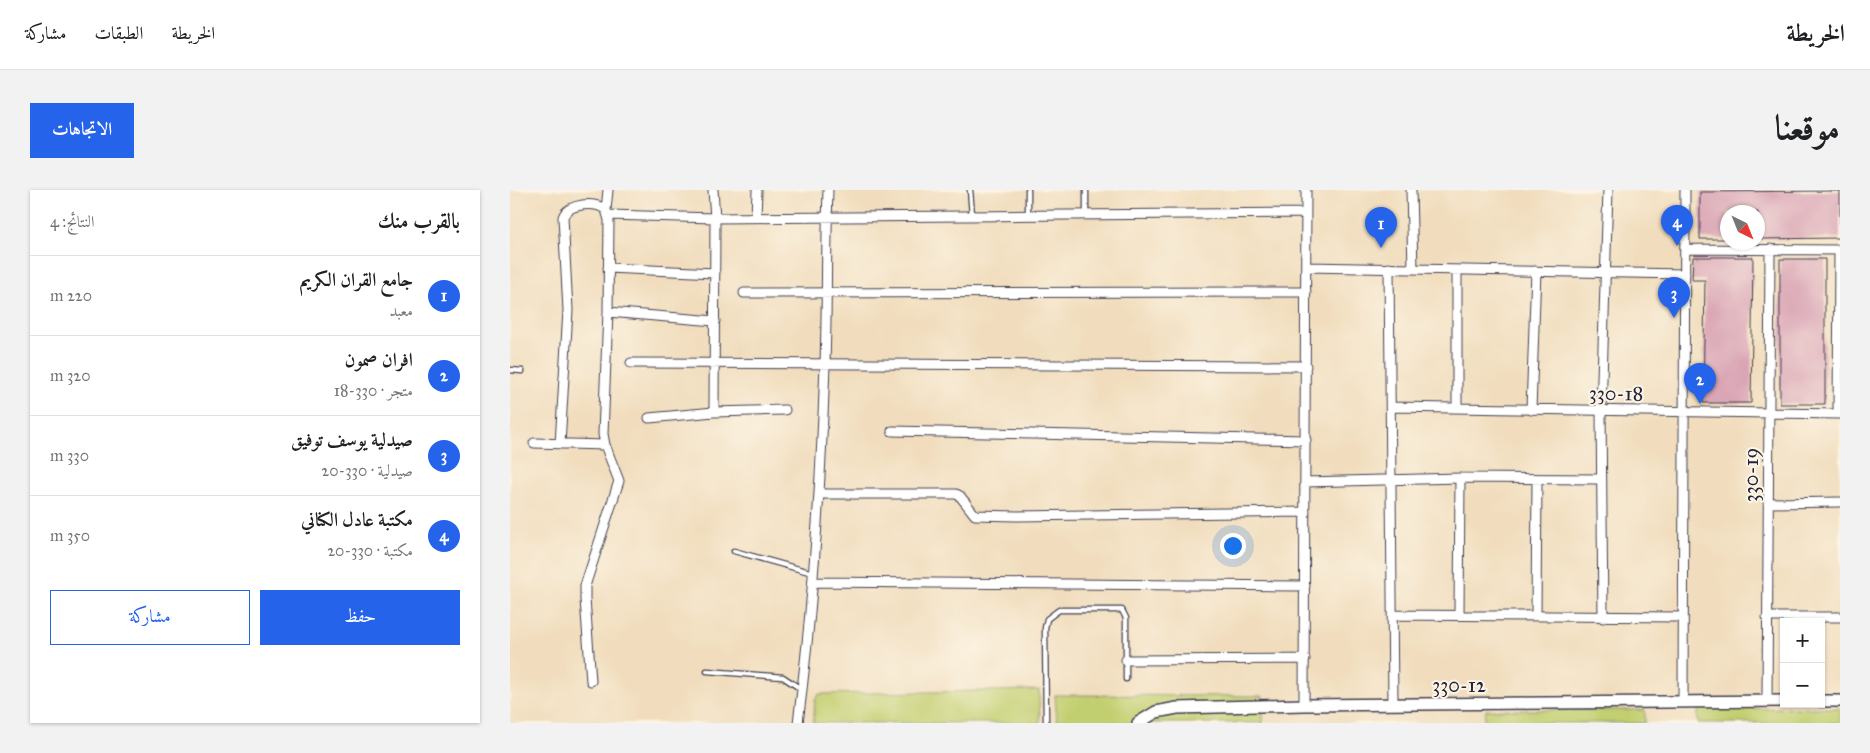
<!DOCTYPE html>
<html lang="ar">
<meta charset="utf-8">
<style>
body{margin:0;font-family:"IM FELL Great Primer",Amiri,serif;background:#f2f2f2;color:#202124;direction:rtl}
.controls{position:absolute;right:15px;bottom:15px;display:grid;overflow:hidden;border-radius:0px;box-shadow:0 1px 4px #0004}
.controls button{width:45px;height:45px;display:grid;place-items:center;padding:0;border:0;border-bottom:1px solid #e0e0e0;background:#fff;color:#202124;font:25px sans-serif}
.compass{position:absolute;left:1210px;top:15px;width:45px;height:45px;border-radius:50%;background:#fff;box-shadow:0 1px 4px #0004;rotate:137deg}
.you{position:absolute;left:722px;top:355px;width:18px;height:18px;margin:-12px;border:4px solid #fff;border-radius:50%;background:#1a73e8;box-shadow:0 0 0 8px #1a73e833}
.badge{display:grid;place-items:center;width:32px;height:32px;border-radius:50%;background:#2563eb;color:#fff;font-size:16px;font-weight:700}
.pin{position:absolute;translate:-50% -41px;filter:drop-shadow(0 1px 2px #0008)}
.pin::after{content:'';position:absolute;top:26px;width:18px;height:15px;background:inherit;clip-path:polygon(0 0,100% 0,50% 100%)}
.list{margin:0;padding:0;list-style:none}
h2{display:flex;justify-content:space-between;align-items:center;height:65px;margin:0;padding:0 20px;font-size:21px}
h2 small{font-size:16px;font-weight:400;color:#757577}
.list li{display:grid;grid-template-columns:32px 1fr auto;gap:15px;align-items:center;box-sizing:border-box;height:80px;padding:0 20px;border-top:1px solid #e0e0e0}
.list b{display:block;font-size:19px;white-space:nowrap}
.list p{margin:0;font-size:16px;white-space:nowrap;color:#757577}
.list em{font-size:16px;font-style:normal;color:#757577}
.actions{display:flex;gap:10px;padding:15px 20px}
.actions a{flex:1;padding:11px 0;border:1px solid #2563eb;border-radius:0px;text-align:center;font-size:18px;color:#2563eb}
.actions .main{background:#2563eb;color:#fff}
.map{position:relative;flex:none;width:1330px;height:533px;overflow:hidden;direction:ltr;border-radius:0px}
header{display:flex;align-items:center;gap:30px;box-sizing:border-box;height:70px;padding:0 25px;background:#fff;border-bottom:1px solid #e0e0e0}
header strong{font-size:24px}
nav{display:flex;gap:28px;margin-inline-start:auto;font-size:18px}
.intro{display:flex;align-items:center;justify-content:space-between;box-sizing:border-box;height:120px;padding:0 30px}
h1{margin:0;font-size:35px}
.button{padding:12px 22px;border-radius:0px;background:#2563eb;color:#fff;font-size:18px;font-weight:700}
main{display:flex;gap:30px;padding:0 30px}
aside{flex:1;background:#fff;border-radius:0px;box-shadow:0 1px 4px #0004}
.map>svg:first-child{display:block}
.green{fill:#c2cf70;stroke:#727856}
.building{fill:#daa5b5}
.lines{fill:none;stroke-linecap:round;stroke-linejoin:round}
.service-casing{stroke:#413e4e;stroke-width:7}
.minor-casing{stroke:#413e4e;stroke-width:11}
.tertiary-casing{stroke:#413e4e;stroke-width:14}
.service{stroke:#fff;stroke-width:4.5}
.minor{stroke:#fff;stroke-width:9}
.tertiary{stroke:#fff;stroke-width:11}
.labels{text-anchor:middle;stroke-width:4;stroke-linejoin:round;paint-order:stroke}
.street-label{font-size:20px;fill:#22223b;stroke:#fcf5e5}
</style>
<header>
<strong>الخريطة</strong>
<nav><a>الخريطة</a><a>الطبقات</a><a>مشاركة</a></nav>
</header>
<div class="intro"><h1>موقعنا</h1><a class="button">الاتجاهات</a></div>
<main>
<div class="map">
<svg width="1330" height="533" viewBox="0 0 1330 533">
<rect width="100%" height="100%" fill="#fcf5e5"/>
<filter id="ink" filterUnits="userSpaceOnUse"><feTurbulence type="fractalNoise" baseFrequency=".02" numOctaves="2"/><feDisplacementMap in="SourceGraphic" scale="10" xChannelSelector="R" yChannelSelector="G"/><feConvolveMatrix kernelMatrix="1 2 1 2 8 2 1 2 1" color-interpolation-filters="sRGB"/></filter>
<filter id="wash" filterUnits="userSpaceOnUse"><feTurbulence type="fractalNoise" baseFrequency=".0096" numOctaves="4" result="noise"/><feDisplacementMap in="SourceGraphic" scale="20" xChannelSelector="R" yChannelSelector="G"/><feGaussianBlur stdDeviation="1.12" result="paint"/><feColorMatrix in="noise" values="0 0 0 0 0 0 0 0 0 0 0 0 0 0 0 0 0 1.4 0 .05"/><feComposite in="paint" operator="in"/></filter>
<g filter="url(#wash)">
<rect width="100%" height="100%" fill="#f1ddbd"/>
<path class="green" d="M529,500L530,533H303L305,510L309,504Z
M545,505L753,506V533H547Z
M1330,518V533H1188V519Z
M976,520H1135V533H974Z"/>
<g id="blocks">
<path class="building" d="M1330,1V48L1248,49V22H1218V49H1190V2Z
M1183,67H1243L1241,213H1193L1195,90H1182Z
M1270,69H1315V214H1270Z"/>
</g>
</g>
<g filter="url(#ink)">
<use href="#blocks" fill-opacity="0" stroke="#413e4e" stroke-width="1"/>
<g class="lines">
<defs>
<path id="service" d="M460,0L462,25
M518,0V25
M576,0V25
M0,180L12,181
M224,361L303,383
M197,481L273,487L291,499
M536,533L535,438L537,429L549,420H612L616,428V489"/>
<path id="minor" d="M203,0L205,28L204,222
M901,0L903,79
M96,20L98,0
M98,25L205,28L796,23
M246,27L247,0
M1175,59L1330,60
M796,77L1175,84
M98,78L205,83
M879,78L883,514
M947,80V218
M234,103L796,102
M98,122L205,131
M121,173L796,176
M881,217L1330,224
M1021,220L1026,81
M1328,224L1329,60
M139,228L204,222L275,220
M382,241L796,250
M24,253L95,255
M50,254L58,120L53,27C58,13 86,11 96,20L99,30L98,122L93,244L95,255L109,291L75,396V409L81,491
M795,292L950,288L1091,289
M309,304H446L450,306L465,325L507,326L795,322
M1258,313L1330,312
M303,392L795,396
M882,425L1173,427
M949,425L950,288
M1026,426L1027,289
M1257,427H1330
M1093,428L1091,221L1098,0
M616,470L795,469
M1257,511L1260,59
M1173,512L1175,0
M794,515L796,0
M288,533C303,414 311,294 315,174C317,116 316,58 318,0"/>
<path id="tertiary" d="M1311,511H1330
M628,533L646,522L667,518L794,515L1274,511"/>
</defs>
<use href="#service" class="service-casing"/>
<use href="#minor" class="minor-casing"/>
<use href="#tertiary" class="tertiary-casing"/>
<use href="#service" class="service"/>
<use href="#minor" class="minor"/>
<use href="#tertiary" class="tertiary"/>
</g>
</g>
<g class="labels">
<g class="street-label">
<text transform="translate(1106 203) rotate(1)" y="7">330-18</text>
<text transform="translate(1241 285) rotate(-90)" y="7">330-19</text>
<text x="949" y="502">330-12</text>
</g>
</g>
</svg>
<div class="controls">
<button>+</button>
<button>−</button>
</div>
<svg class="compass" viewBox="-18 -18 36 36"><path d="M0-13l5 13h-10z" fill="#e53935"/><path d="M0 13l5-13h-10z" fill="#757577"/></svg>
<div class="you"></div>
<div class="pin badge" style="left:871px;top:58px">1</div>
<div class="pin badge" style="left:1190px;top:214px">2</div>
<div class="pin badge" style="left:1164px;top:128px">3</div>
<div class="pin badge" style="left:1167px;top:56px">4</div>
</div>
<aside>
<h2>بالقرب منك<small>النتائج: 4</small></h2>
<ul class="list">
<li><span class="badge">1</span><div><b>جامع القران الكريم</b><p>معبد</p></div><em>220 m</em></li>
<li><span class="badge">2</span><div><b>افران صمون</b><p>متجر · 330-18</p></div><em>320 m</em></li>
<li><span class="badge">3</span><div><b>صيدلية يوسف توفيق</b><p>صيدلية · 330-20</p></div><em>330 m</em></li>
<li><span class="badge">4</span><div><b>مكتبة عادل الكناني</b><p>مكتبة · 330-20</p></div><em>350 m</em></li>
</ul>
<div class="actions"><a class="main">حفظ</a><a>مشاركة</a></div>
</aside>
</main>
